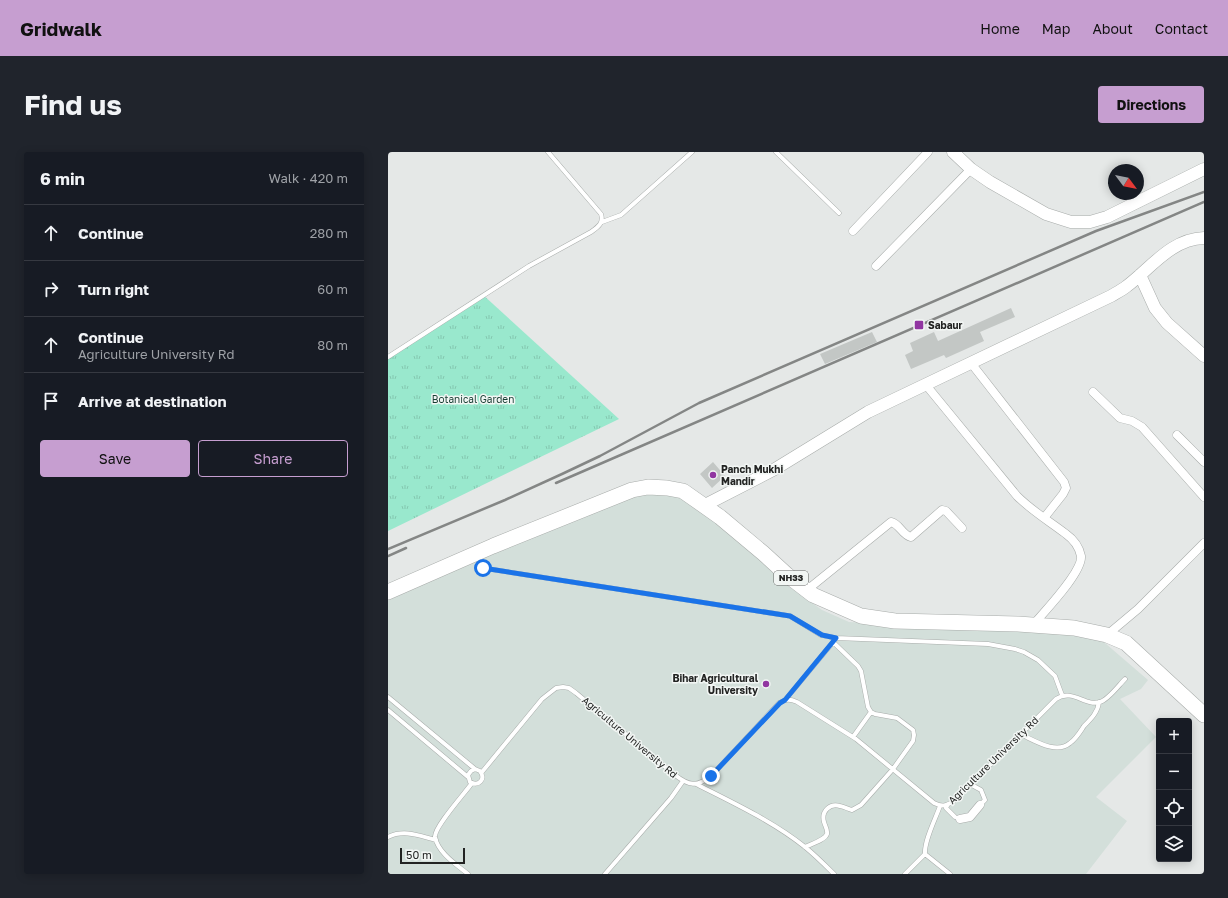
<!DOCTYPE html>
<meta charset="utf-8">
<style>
body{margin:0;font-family:"Golos Text",sans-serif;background:#20242c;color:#f1f3f6}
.controls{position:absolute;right:12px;bottom:12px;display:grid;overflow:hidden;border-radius:4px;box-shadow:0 2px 10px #0003}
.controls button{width:36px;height:36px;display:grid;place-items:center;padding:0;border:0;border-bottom:1px solid #363941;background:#171b24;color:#f1f3f6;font:20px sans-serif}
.compass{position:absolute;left:720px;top:12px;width:36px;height:36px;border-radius:50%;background:#171b24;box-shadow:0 2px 10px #0003;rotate:122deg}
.scale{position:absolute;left:12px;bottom:10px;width:65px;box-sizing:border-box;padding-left:4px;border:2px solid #222322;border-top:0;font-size:11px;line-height:14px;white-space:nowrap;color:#222322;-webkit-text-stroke:3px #f2f6f4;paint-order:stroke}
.stop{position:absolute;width:12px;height:12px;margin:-9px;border:3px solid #1a73e8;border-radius:50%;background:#fff}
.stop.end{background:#1a73e8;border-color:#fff;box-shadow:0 1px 4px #0008}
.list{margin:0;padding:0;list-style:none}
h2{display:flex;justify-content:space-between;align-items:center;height:52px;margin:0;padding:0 16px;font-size:17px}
h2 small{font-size:13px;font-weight:400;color:#9ea1a6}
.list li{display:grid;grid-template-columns:26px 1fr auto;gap:12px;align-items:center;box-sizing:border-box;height:56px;padding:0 16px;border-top:1px solid #363941}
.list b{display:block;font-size:15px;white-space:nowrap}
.list p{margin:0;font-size:13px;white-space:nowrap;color:#9ea1a6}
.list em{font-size:13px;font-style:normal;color:#9ea1a6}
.actions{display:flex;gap:8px;padding:12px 16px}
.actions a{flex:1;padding:9px 0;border:1px solid #c69ed0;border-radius:4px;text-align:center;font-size:14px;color:#c69ed0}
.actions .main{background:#c69ed0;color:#111}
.icon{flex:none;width:22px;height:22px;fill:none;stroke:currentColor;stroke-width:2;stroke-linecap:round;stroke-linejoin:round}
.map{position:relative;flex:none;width:816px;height:722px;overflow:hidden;border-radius:4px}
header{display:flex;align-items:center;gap:24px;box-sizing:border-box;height:56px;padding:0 20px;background:#c69ed0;color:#111}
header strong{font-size:19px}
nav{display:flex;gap:22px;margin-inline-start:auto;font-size:14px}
.intro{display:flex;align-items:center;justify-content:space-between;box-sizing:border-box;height:96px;padding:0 24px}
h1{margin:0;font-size:28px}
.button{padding:10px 18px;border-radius:4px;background:#c69ed0;color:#111;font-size:14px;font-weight:700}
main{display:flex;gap:24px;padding:0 24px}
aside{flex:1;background:#171b24;border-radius:4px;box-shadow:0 2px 10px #0003}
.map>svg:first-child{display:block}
.built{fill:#d3dfda}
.grass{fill:url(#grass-tufts)}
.building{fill:#c3c7c5}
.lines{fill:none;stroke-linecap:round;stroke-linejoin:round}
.lane-casing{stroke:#a8acaa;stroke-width:5}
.street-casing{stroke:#a8acaa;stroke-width:9}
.secondary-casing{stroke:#a8acaa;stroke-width:13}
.highway-casing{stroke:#a8acaa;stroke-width:16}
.lane{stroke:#fff;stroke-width:4}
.street{stroke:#fff;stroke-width:8}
.secondary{stroke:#fff;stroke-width:12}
.highway{stroke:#fff;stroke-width:15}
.rail{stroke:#848685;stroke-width:2.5}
.route{stroke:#1a73e8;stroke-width:5}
.poi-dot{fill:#9136a1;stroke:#f2f6f4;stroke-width:1.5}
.labels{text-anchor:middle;stroke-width:3;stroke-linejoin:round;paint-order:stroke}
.shield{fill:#f2f6f4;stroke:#606261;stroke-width:1}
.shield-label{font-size:9px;font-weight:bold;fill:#222322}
.poi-label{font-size:10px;font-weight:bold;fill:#222322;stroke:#f2f6f4;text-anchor:start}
.park-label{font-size:10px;fill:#183e33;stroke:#f2f6f4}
.street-label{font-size:10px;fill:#222322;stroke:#f2f6f4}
</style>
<header>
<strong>Gridwalk</strong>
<nav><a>Home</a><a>Map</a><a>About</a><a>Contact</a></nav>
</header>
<div class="intro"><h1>Find us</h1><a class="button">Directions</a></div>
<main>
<aside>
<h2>6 min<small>Walk · 420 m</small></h2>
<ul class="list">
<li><svg class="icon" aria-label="ahead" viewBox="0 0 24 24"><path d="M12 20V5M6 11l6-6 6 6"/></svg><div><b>Continue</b></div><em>280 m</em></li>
<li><svg class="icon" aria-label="right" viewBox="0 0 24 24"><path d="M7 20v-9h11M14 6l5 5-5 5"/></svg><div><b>Turn right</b></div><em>60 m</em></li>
<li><svg class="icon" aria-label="ahead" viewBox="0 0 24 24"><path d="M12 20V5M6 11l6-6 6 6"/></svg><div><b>Continue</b><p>Agriculture University Rd</p></div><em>80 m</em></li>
<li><svg class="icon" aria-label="arrive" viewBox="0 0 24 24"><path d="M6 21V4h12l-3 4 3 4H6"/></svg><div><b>Arrive at destination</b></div></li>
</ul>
<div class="actions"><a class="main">Save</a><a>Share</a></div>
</aside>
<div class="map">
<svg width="816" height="722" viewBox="0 0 816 722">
<defs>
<pattern id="grass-tufts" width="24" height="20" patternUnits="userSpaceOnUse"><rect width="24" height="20" fill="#99e8cd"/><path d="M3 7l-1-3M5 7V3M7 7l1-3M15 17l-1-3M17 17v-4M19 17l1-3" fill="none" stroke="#84c7b0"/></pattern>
</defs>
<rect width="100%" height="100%" fill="#e5e8e7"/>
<path class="built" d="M273,341L295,346L321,363L403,436L434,458L461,470L496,472L672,478L710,485L760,528L753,537L732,547L768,585L708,645L739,669L698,722H0V446L246,342Z"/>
<path class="grass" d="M94,142L231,267L0,379V205Z"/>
<path class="building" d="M623,156L627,165L592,180L596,189L558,206L556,203L523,217L517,203L525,199L522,191L546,180L550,189Z
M484,180L489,190L437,212L432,202Z
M325,310L337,324L324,336L312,322Z"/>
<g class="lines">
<defs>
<path id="lane" d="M388,0L451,61
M214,70L233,63L304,0
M0,205L141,114L203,80C210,75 216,71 213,62L160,0
M95,416L402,464L433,483L448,486L600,492L627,497L636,500L650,508L667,524L674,543
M0,545L87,617L92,619C98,627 91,635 82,630L80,623L83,619L87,617
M397,548L447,488
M0,558L80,625
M632,582C646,588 668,603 682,591C688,587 692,580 696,574C703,567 710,560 711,550
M465,585L483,560
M94,620L154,547L168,536L175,535L181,536L188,541L287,623C301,634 309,635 323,624L391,551C398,547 402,547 409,550L468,587L546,651C554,655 558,654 566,649L668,547C685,536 697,555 712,550C720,548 731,533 737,527
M308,632C344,650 386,670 417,695C427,703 437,713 446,722
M582,632L593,638L597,648L592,653
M552,654C547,668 536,689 537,702L562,722
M559,654L558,656L567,665L572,667
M0,685C16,677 32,684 48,688
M417,695C423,692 437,688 439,682C440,678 437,674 436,670C433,659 442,651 452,654C457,655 460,657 464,658L473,653L505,617L525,589L526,583L525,578L509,566L487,562L483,560L480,555L473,519L470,514L445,490
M80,722C69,713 50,701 47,685C46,675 77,641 84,631
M217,722L283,646L295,629
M517,722L537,702"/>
<path id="street" d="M465,79L540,0
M488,114L583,17
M583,211L676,330L678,336L675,342L656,366
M538,233L629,344C644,359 661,369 678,382C685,387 691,394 693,404C695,420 656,460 645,473
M705,240L732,266L744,269L754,275L816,345
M789,283L816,310
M419,438L503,370C512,372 514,383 523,385L554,358L558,359L574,376
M719,483L750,457L816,391
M572,667L582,665L592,653"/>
<path id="secondary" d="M565,0L583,17L602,30L658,62L683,70H702L719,65L816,17
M752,123L767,156L779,171L816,204
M317,353L387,317L480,260L723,144C728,141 734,138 739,134C763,116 783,87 816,86"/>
<path id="highway" d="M0,440L105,394L244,338L260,335L279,336L295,339L332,365L375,401L399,423L425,443L473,464L507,469L630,472L686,476L719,483L738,491L816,563"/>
</defs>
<use href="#lane" class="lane-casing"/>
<use href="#street" class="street-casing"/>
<use href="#secondary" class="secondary-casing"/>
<use href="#highway" class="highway-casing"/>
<use href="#lane" class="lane"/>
<use href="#street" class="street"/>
<use href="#secondary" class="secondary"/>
<use href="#highway" class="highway"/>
<path class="rail" d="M168,331L816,50
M0,397L117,348L174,322L212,304L311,251L708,79L816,40
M0,404L18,396"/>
</g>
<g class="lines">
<path class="route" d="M95,416L402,464L434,483L448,486L397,548L392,551L323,624"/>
</g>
<g class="poi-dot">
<rect x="526" y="168" width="10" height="10" rx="2"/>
<circle cx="325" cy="323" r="4"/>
<circle cx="378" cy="532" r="4"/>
</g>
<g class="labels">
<rect class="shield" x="386" y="419" width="34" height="14" rx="3"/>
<g class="shield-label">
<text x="403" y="429">NH33</text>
</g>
<g class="poi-label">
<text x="540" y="177">Sabaur</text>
<text x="333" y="321">Panch Mukhi<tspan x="333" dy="12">Mandir</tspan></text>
<text x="370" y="530" text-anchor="end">Bihar Agricultural<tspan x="370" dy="12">University</tspan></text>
</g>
<g class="park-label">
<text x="85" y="251">Botanical Garden</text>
</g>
<g class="street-label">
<text transform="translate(242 585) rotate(40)" y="4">Agriculture University Rd</text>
<text transform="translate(605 608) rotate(-44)" y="4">Agriculture University Rd</text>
</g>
</g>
</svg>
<div class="controls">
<button>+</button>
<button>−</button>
<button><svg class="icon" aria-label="locate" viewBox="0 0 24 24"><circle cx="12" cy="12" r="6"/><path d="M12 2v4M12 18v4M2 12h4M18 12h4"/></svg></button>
<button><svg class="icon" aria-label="layers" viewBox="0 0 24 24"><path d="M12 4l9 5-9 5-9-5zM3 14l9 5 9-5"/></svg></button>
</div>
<svg class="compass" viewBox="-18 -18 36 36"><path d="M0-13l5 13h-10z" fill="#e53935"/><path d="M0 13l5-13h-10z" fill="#9ea1a6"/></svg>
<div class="scale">50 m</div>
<div class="stop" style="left:95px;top:416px"></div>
<div class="stop end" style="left:323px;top:624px"></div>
</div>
</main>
